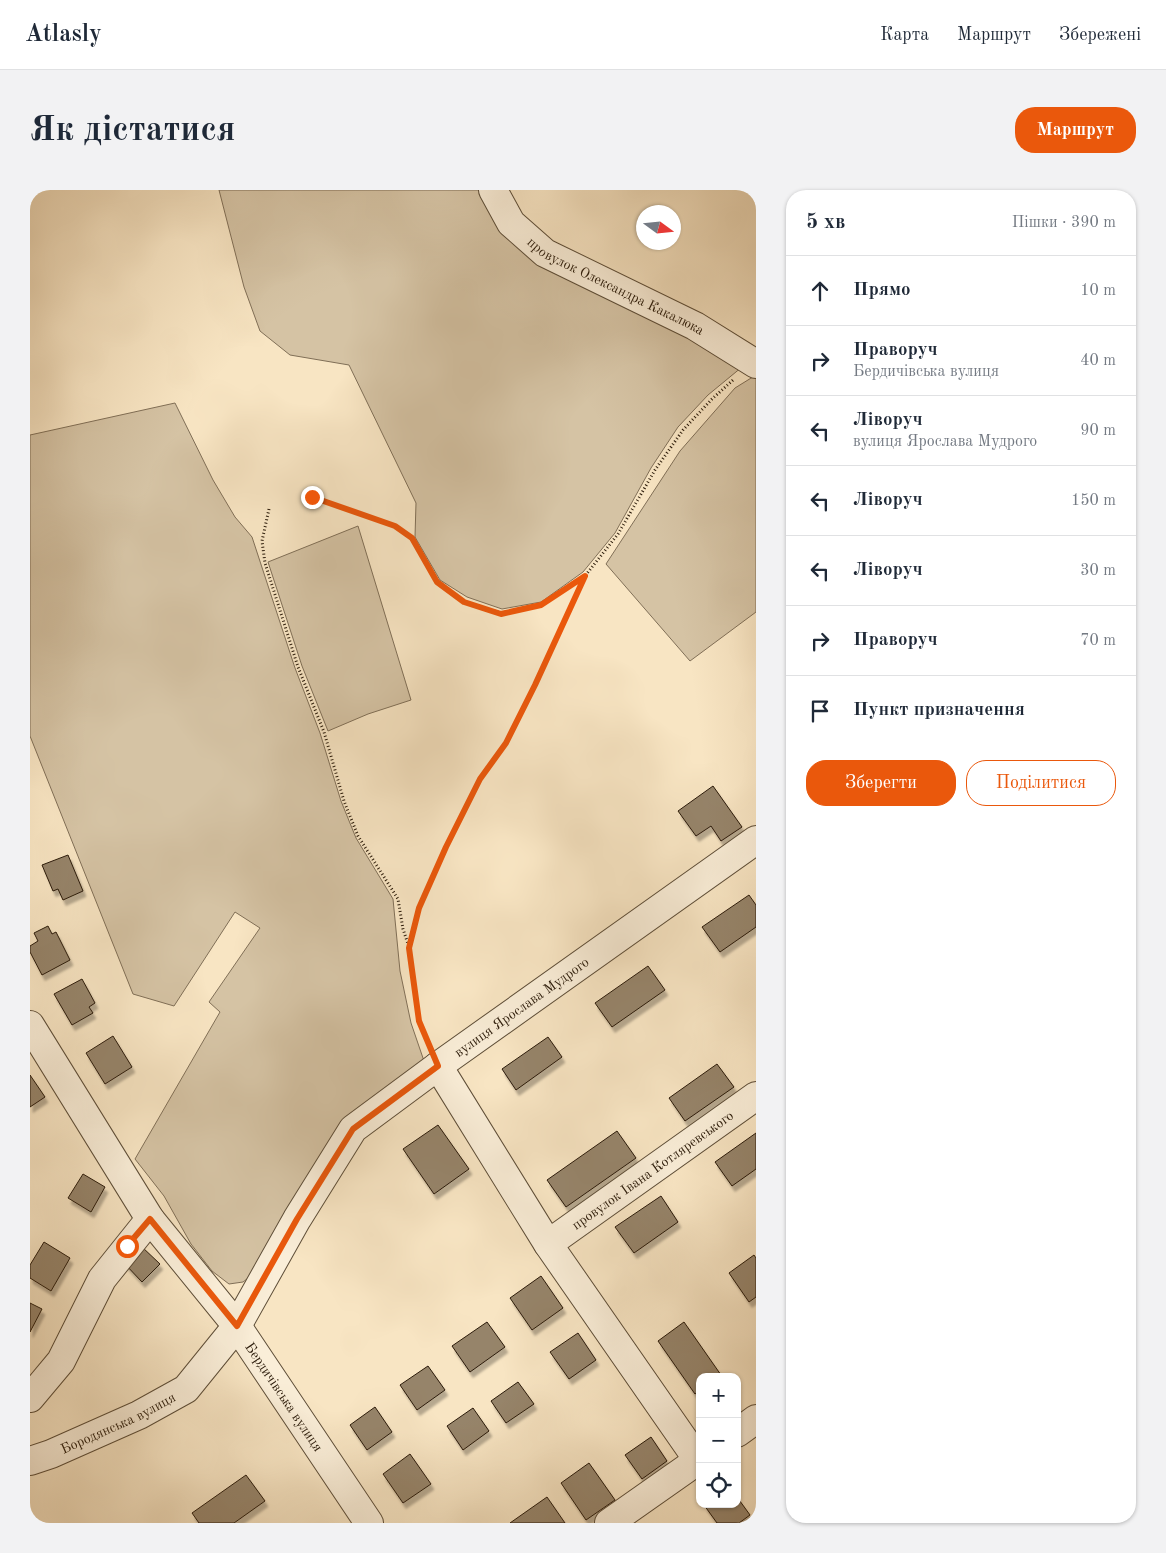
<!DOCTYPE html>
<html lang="uk">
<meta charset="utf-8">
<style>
body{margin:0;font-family:"Old Standard TT",serif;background:#f2f2f3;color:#1f2937}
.controls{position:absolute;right:15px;bottom:15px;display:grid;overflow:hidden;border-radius:10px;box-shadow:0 1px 4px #0004}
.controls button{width:45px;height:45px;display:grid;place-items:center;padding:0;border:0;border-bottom:1px solid #e0e1e3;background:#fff;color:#1f2937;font:25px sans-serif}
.compass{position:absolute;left:606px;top:15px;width:45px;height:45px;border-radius:50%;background:#fff;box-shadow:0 1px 4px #0004;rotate:105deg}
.stop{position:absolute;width:15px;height:15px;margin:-11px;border:4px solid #ea580c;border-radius:50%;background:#fff}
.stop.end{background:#ea580c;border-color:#fff;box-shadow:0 1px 5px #0008}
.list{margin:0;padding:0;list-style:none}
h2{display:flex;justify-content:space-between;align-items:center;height:65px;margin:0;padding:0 20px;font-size:21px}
h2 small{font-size:16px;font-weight:400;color:#747a83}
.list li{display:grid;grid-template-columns:32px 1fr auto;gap:15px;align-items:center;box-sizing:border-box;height:70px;padding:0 20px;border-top:1px solid #e0e1e3}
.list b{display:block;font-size:19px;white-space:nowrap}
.list p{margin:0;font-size:16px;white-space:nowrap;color:#747a83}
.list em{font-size:16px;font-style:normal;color:#747a83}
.actions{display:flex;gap:10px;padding:15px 20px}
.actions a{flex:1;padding:11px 0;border:1px solid #ea580c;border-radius:20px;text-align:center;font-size:18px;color:#ea580c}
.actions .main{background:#ea580c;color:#fff}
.icon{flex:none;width:28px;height:28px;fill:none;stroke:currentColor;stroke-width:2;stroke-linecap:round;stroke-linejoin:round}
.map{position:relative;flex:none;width:726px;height:1333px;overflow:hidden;border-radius:20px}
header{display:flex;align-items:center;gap:30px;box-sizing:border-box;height:70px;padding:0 25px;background:#fff;border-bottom:1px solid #e0e1e3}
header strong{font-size:24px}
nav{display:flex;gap:28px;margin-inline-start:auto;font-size:18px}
.intro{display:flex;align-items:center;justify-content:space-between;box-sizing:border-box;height:120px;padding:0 30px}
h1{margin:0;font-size:35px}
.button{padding:12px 22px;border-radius:20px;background:#ea580c;color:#fff;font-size:18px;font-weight:700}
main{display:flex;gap:30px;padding:0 30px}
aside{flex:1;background:#fff;border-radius:20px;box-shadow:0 1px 4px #0004}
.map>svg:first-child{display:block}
.green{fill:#d5c3a4;stroke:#806f57}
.building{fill:#96846a;stroke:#2b1b0a;filter:url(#shadow)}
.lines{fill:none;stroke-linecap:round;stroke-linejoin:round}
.minor-casing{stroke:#5e4e38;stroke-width:30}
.path{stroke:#2b1b0a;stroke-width:3;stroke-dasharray:1 2.5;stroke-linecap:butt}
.minor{stroke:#faeed8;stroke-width:28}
.route{stroke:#ea580c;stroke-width:6}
.labels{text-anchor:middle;stroke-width:4;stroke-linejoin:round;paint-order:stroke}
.street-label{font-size:14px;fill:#2b1b0a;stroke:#faeed8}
</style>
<header>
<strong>Atlasly</strong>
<nav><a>Карта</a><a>Маршрут</a><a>Збережені</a></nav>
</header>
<div class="intro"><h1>Як дістатися</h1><a class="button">Маршрут</a></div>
<main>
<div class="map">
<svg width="726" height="1333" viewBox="0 0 726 1333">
<defs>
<filter id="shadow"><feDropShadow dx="3" dy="5.5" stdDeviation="1" flood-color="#0004"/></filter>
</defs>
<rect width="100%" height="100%" fill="#f8e5c3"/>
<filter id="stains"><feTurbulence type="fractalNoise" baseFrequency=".004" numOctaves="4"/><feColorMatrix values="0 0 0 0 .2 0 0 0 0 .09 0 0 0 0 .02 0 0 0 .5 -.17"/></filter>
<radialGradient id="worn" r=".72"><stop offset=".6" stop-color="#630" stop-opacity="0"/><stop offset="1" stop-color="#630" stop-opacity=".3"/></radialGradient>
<path class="green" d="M189,0H455L465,21L712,177L678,205L648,237L621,278L585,343L553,382L511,412L472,419L437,407L410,390L385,347L386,313L319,175L260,165L230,141L214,97Z
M726,185V422L660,471L576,374L650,261L705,198Z
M145,213L183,290L205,327L222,347L265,478L290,543L311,611L326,648L363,709L370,781L381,833L394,871L222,1085L213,1092L199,1094L182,1081L161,1054L134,1006L105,969L190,822L179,812L230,738L205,722L144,816L103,804L0,546V245Z
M328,336L381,510L338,524L298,541L272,476L238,372Z"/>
<path class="building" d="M683,596L712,637L691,651L681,636L666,646L648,621Z
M38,665L53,701L33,710L28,699L23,701L12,675Z
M719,705L726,715V737L690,762L672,737Z
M18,736L22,744L26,742L40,770L12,785L0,762V756L8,751L4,743Z
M618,776L635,800L582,837L565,813Z
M52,789L65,813L59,817L63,823L42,835L24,804Z
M83,846L102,877L75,894L56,863Z
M518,847L532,867L486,900L472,879Z
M687,874L704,897L655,931L639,908Z
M0,885L15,907L0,917Z
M408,935L439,979L404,1004L373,959Z
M587,941L606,968L536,1017L517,990Z
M726,943V979L702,996L685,972Z
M53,984L75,997L61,1022L38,1008Z
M631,1006L648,1032L604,1063L585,1037Z
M14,1052L40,1068L21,1101L0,1088V1075Z
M111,1056L130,1074L112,1092L94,1073Z
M724,1065L726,1068V1107L719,1112L699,1083Z
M511,1086L533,1118L502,1140L480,1108Z
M0,1113L12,1119L0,1142Z
M457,1132L475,1157L440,1182L422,1156Z
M654,1132L691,1185L689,1187H670V1200L665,1204L628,1151Z
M548,1143L566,1170L539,1189L520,1162Z
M398,1176L415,1200L387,1220L370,1195Z
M488,1192L504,1214L476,1233L461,1211Z
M345,1217L362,1242L337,1260L320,1235Z
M443,1218L459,1241L433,1260L417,1236Z
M621,1247L637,1271L612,1289L595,1265Z
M380,1264L401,1294L373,1313L353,1284Z
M559,1273L585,1310L556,1330L531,1293Z
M216,1285L235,1311L204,1333H169L162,1323Z
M517,1307L535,1333H480Z
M707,1307L720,1325L709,1333H687L674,1315L707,1314Z"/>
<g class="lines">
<defs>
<g id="minor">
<path id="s1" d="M463,0L481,33L515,63L665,136L726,174"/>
<path id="s2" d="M0,835L120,1029L207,1136L339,1333"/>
<path d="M408,876L518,1054L668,1270"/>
<path id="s3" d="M518,1054L726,906"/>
<path d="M0,1208L31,1171L72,1089L120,1029"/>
<path d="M707,1243L726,1229"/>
<path id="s4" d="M0,1271L21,1264L109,1225L156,1199L207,1136L267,1029L323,939L408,876L726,650"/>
<path d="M579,1333L670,1269"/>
</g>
</defs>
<use href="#minor" class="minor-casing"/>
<path class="path" d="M282,307L365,336L381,348L407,392L434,412L471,423L511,415L555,386L588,344L625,280L653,240L682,209L703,190
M239,319L232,351L235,373L268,477L294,542L314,611L328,646L368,709L373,739L379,757
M398,852L389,831L379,758L389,718L416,657L450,589L476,553L505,495L555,387"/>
<use href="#minor" class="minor"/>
</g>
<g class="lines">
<path class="route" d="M97,1056L120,1029L207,1136L267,1029L323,939L408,876L389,831L379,758L389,718L416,657L450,589L476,553L505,495L555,386L511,415L471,424L434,412L407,392L382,348L365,336L282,307"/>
</g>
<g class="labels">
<g class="street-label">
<text dy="5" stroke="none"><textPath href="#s1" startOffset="161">провулок Олександра Какалюка</textPath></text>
<text dy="5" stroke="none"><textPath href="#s4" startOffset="690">вулиця Ярослава Мудрого</textPath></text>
<text dy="5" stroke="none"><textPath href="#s3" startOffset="128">провулок Івана Котляревського</textPath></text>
<text dy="5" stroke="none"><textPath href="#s2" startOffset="451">Бердичівська вулиця</textPath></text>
<text dy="5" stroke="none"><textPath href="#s4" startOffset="96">Бородянська вулиця</textPath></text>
</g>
</g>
<rect width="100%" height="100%" filter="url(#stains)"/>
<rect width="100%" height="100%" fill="url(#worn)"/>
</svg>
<div class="controls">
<button>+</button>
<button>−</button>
<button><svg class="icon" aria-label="locate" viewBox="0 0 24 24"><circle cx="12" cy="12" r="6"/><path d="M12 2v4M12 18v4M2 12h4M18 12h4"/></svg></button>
</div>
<svg class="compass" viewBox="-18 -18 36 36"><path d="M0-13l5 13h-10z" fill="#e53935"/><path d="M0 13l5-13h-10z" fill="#747a83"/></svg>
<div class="stop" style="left:97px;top:1056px"></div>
<div class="stop end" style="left:282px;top:307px"></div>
</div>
<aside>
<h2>5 хв<small>Пішки · 390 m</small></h2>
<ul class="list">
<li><svg class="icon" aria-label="ahead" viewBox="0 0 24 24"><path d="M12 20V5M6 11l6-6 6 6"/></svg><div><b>Прямо</b></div><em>10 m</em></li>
<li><svg class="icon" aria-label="right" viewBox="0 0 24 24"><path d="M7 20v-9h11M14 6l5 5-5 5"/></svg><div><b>Праворуч</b><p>Бердичівська вулиця</p></div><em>40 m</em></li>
<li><svg class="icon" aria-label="left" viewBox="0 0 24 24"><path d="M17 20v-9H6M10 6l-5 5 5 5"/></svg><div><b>Ліворуч</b><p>вулиця Ярослава Мудрого</p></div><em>90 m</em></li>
<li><svg class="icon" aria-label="left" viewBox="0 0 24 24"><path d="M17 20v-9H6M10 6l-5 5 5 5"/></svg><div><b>Ліворуч</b></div><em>150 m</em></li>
<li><svg class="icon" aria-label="left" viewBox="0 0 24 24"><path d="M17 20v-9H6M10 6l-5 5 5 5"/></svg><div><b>Ліворуч</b></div><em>30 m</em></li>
<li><svg class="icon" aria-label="right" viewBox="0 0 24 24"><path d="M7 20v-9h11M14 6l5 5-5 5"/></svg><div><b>Праворуч</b></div><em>70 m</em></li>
<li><svg class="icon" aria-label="arrive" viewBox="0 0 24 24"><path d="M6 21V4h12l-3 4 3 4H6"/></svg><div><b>Пункт призначення</b></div></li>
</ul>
<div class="actions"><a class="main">Зберегти</a><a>Поділитися</a></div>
</aside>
</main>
